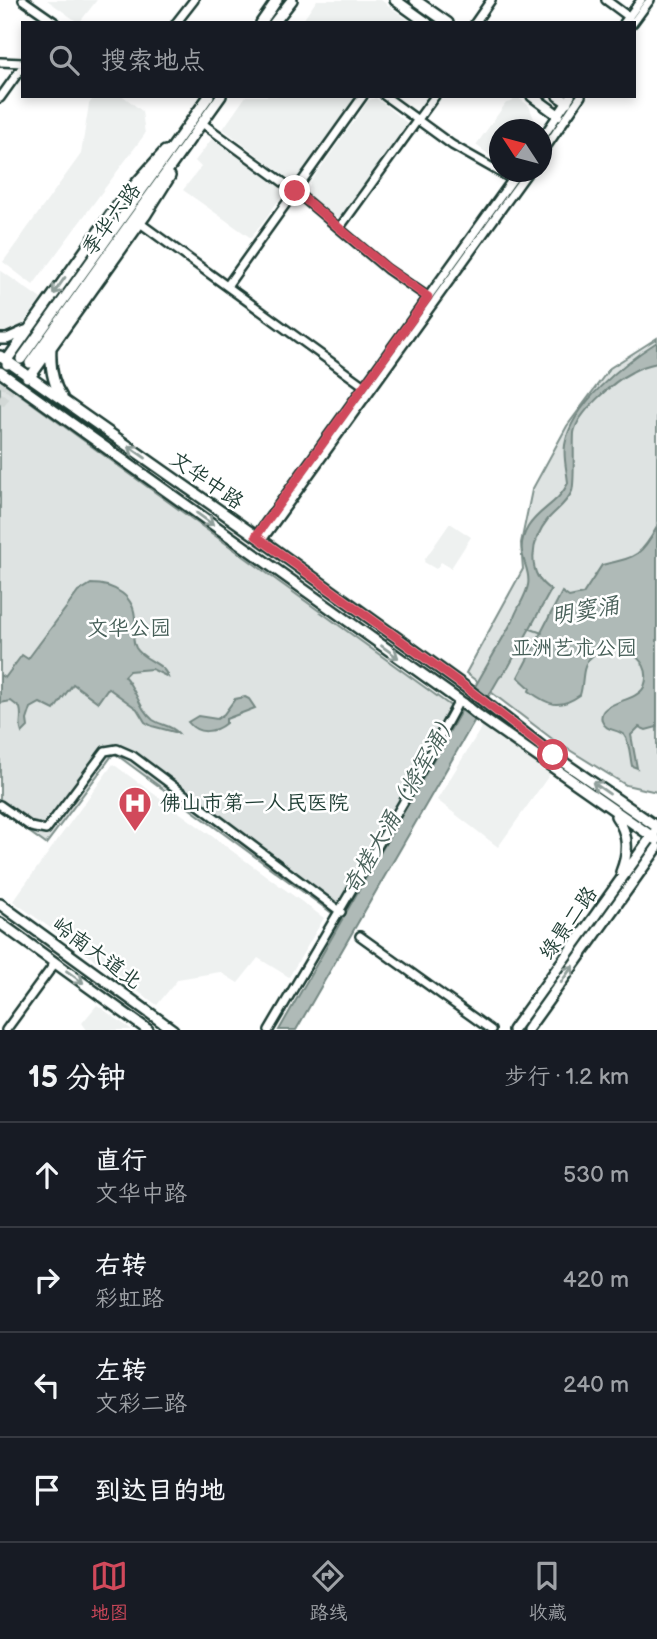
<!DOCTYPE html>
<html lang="zh">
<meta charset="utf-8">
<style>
body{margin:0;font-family:"Balsamiq Sans","LXGW WenKai TC",sans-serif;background:#20242c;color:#f1f3f6}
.compass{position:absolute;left:489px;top:119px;width:63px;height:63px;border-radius:50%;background:#171b24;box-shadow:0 4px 10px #0003;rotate:306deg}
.stop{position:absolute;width:21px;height:21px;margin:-16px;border:5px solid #d1495b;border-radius:50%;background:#fff}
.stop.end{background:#d1495b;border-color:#fff;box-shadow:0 2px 7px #0008}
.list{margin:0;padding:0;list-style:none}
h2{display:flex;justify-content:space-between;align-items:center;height:91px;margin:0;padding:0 28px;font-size:30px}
h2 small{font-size:23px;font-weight:400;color:#9ea1a6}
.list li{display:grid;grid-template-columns:46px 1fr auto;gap:21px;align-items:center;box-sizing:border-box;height:105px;padding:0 28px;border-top:2px solid #363941}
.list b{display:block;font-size:26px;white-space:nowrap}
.list p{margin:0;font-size:23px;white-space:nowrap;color:#9ea1a6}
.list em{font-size:23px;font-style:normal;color:#9ea1a6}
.icon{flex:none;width:38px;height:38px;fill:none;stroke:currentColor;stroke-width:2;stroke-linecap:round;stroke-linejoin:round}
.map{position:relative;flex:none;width:657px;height:1030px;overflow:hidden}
.search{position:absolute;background:#171b24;box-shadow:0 4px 10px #0003;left:21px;right:21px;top:21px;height:77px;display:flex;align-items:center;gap:18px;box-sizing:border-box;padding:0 24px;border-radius:0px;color:#9ea1a6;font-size:26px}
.sheet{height:511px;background:#171b24}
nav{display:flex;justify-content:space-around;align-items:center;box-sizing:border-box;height:98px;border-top:2px solid #363941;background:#171b24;font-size:19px;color:#9ea1a6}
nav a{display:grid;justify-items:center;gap:4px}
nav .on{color:#d1495b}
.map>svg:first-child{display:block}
.built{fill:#eef1f0}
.green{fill:#dee3e2;stroke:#7e908b;stroke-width:2}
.water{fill:#afbab7;stroke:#758883;stroke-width:2}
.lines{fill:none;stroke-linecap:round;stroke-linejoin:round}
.stream{stroke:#758883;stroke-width:2}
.major-tunnel{stroke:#d2d8d6;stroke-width:9;stroke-dasharray:9 4.5;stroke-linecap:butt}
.minor-casing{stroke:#1f3d34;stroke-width:12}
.major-casing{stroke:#1f3d34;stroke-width:14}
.minor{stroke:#fff;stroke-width:7}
.major{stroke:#fff;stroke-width:9}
.major-bridge-casing{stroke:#1f3d34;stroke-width:14;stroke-linecap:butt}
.major-bridge{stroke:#fff;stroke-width:9}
.oneway{stroke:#8f9e9a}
.route{stroke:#d1495b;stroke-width:9}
.labels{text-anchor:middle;stroke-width:5;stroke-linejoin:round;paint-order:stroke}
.street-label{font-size:21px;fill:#1f3d34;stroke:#fff}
.park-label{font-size:21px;fill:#455e57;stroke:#fff}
.poi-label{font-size:21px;fill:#1f3d34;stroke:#fff;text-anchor:start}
.water-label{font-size:23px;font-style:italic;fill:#4a625b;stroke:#fff}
</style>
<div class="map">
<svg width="657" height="1030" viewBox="0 0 657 1030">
<rect width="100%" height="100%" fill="#fff"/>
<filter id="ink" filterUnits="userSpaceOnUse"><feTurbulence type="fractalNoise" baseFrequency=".0143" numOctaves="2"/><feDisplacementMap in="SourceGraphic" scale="14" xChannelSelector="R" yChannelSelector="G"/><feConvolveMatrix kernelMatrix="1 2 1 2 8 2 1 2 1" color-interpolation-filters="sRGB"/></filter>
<g filter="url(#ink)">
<path class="built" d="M47,0H97L79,23Z
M317,0H381L412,23H301Z
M95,96H123L142,111L145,134L33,285L3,262L81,154L89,104Z
M246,96H358L295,183L223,129Z
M516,96L529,106L536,124L532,129L500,130L499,162L476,145L506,103L512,102Z
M376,98L406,122L408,128L341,218L331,215L309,196L310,183L369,100Z
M214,136L284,190V193L251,238L183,190L201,167L195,161Z
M0,270L41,299L21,327L3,334H0Z
M450,523L471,537L451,568L441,562L436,569L424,562L425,559Z
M483,725L550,774L498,847L437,800Z
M113,764L324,918L289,977L258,958L238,983L220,972L178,979L157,1005L13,901Z
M97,1005L132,1030H87L82,1023Z"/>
<path class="green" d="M657,338V792L626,785L555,741L466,673L523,569L521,543L532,490L567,426L610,368Z
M0,380L452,707L336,916L114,753L46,844L0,811Z"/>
<path class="water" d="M657,342V363C648,365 640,367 632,372C614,381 577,413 574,433C573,446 575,482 572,491C567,503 556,510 548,519C531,540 525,574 551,590L508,668L499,678L296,1030H279L513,620C517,608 526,596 528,585C532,566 512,554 528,527C539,509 559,503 568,483C567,470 563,458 565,445C571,405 624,363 657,342Z
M657,527V727L646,730L639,727L631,735L637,768L632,766C630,758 630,742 624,735C618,729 605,731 602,721C596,701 636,703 644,687C657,654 608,637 589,659C581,669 584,683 580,695C559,710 548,705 529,691L530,688L518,677L562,592L569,597L583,594L602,565C635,557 640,558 657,527Z
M91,584C114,584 136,596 135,622C135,632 131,639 136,648C144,661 163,662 168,677L152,669L129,671L124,676C136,689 139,709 153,720C162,726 171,725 178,733L152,726L145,722L137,709L108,688L98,702L73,684L54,710L40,703L31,708L27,720L28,727L22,733C18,724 23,718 20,708L11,701L0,703V675L5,678L22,655L28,659L78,592Z
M245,697L249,699L255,708L226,719V723C214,733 198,735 188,722L198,716L217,719L224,714L235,699Z"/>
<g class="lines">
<path class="stream" d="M528,628L542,633"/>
<path class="major-tunnel" d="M0,387L18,363
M0,403L30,363"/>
<defs>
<path id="minor" d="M23,0L56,23
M606,0L629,17
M176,23L194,0
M475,23L491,0
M624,23L641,0
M633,23L650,0
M0,62L23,63
M385,96L452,145L512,179
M0,98L23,66
M202,123L295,191L387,269L428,297
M542,138L571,96
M542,153L581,96
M140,223L364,386
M340,227L435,96
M227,286L363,96
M256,536L518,172
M262,540L528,172
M0,805L31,827L46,830L105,751L117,749L133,756L341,912
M360,936L491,1030
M6,1030L55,963
M269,1030L403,803L459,701"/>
<path id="major" d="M395,0L427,23
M415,0L448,23
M261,23L277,0
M274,23L292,0
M532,96L558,115
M558,96L567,102
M0,339H7L25,331
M51,347C50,365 52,383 62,397
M0,356L256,536L464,686L553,755L657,827
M21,359L209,96
M30,363L221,96
M7,364V360L121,200L165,151
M0,372L464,704
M27,377H30L145,216L170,176
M478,715L657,840
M616,816C629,834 629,852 621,872
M0,904L173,1030
M0,923L148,1030
M513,1030L657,829
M527,1030L657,848"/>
</defs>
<use href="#minor" class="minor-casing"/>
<use href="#major" class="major-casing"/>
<use href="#minor" class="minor"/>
<use href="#major" class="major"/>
<defs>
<path id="major-bridge" d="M464,704L478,715"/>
</defs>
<use href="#major-bridge" class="major-bridge-casing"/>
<use href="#major-bridge" class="major-bridge"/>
</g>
<defs><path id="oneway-shaft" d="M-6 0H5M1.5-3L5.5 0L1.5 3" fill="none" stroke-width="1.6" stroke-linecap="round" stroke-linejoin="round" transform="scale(1.75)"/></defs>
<g class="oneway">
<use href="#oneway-shaft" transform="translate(59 286) rotate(125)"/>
<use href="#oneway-shaft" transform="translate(137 452) rotate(-145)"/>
<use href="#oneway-shaft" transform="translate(205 519) rotate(36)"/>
<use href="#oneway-shaft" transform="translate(390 652) rotate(36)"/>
<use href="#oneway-shaft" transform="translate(601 788) rotate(-145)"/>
<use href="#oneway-shaft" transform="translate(567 974) rotate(-55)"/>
<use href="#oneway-shaft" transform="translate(75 977) rotate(36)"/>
</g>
</g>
<g class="lines" filter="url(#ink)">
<path class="route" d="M295,191L387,268L428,297L256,536L464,686L553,755"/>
</g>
<defs>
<symbol id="hospital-pin" viewBox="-11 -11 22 30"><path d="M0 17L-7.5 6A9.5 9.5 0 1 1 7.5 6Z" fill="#d1495b" stroke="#fff"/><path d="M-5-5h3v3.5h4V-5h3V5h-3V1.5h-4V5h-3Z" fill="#fff"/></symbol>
</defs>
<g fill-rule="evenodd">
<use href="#hospital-pin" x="116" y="784" width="38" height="52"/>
</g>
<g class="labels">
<g class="street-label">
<text transform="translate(111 219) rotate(-54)" y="7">季华六路</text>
<text transform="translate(207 480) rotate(35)" y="7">文华中路</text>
<text transform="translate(568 923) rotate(-55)" y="7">绿景二路</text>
<text transform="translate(97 953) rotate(36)" y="7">岭南大道北</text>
</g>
<g class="park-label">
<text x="129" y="635">文华公园</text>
<text x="574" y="655">亚洲艺术公园</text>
</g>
<g class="poi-label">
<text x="160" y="810">佛山市第一人民医院</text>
</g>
<g class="water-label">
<text transform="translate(585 610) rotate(-10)" y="8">明窦涌</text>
<text transform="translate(400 803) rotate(-60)" y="8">奇槎大涌（将军涌）</text>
</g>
</g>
</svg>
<svg class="compass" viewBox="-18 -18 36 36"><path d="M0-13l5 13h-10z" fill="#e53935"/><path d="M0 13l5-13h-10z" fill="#9ea1a6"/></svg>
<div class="stop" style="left:553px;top:755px"></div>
<div class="stop end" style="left:295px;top:191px"></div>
<div class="search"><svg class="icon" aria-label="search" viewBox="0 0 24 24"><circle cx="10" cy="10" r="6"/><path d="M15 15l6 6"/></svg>搜索地点</div>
</div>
<section class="sheet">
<h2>15 分钟<small>步行 · 1.2 km</small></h2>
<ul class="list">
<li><svg class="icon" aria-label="ahead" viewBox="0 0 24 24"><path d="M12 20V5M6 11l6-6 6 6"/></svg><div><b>直行</b><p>文华中路</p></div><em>530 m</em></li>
<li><svg class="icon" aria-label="right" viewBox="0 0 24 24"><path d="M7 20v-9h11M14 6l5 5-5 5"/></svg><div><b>右转</b><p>彩虹路</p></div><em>420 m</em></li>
<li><svg class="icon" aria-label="left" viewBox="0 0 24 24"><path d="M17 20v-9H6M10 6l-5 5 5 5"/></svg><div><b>左转</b><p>文彩二路</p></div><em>240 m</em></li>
<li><svg class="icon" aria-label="arrive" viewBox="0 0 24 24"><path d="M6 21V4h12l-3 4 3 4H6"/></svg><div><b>到达目的地</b></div></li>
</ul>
</section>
<nav>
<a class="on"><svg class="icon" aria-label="map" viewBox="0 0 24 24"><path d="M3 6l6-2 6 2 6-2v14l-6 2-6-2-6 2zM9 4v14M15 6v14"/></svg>地图</a>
<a><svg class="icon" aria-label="directions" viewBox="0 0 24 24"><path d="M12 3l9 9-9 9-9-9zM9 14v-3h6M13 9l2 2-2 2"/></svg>路线</a>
<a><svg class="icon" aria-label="saved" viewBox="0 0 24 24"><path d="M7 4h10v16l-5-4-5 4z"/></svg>收藏</a>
</nav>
